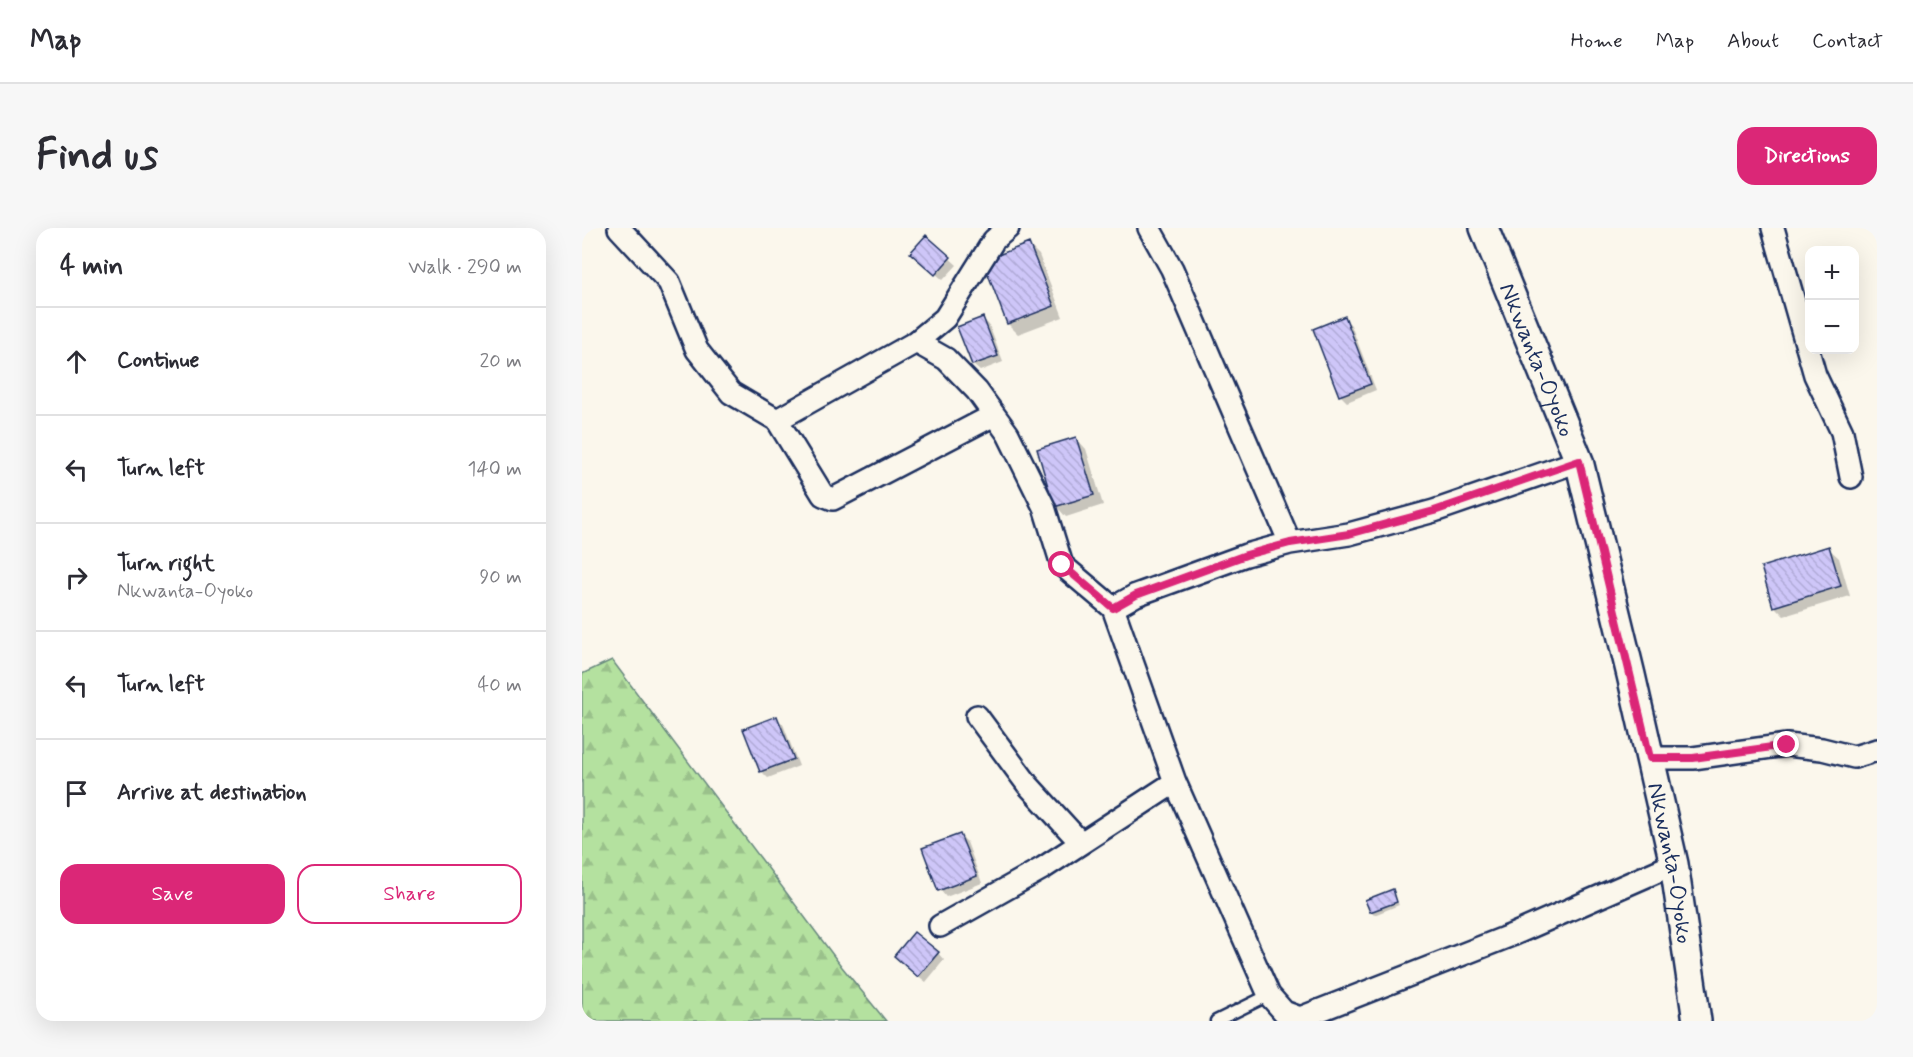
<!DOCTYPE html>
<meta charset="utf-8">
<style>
body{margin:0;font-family:Mynerve,sans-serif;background:#f7f7f7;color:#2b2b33}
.controls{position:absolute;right:18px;top:18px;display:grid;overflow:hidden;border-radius:12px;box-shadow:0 6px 24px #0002}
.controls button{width:54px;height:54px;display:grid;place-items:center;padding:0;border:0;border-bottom:2px solid #e1e1e2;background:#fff;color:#2b2b33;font:30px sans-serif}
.stop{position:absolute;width:18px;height:18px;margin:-14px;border:4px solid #db2777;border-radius:50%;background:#fff}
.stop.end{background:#db2777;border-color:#fff;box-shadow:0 2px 6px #0008}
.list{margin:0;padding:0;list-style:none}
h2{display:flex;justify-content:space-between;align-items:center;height:78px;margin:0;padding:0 24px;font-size:26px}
h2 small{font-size:20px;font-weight:400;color:#7c7c81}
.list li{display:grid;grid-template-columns:39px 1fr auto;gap:18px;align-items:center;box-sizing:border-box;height:108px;padding:0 24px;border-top:2px solid #e1e1e2}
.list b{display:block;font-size:22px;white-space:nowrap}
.list p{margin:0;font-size:20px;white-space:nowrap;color:#7c7c81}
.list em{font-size:20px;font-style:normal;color:#7c7c81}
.actions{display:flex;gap:12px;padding:18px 24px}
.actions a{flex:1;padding:14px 0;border:2px solid #db2777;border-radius:18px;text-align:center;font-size:21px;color:#db2777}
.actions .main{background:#db2777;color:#fff}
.icon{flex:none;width:33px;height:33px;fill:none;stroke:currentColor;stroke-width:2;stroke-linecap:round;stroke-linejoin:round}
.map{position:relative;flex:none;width:1295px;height:793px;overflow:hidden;border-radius:18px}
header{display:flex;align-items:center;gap:36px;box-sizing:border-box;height:84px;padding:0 30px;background:#fff;border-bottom:2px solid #e1e1e2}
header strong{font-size:28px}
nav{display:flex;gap:33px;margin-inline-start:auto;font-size:21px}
.intro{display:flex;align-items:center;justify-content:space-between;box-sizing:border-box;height:144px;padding:0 36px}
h1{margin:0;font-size:42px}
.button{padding:15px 27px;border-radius:18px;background:#db2777;color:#fff;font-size:21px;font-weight:700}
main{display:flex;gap:36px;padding:0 36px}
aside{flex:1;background:#fff;border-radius:18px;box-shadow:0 6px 24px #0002}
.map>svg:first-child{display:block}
.forest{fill:url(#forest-firs);stroke:#68887e;stroke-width:1.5}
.shadow{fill:#0003}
.building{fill:url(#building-back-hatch);stroke:#1b2f5e;stroke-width:1.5}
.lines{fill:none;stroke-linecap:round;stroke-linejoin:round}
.service-casing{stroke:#1b2f5e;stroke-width:15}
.minor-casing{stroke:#1b2f5e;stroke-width:26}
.tertiary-casing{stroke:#1b2f5e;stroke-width:32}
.service{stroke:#fbf7ec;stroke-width:10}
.minor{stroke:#fbf7ec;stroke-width:21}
.tertiary{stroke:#fbf7ec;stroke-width:27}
.route{stroke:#db2777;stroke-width:8}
.labels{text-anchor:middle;stroke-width:4.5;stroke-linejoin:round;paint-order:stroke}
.street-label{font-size:24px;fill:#1b2f5e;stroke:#fbf7ec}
</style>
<header>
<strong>Map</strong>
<nav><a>Home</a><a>Map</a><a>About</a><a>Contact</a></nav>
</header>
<div class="intro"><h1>Find us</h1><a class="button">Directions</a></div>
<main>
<aside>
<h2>4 min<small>Walk · 290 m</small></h2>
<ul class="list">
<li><svg class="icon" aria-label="ahead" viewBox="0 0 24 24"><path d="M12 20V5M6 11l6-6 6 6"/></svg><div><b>Continue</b></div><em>20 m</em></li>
<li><svg class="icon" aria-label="left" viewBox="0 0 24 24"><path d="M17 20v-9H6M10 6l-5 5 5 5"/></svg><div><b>Turn left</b></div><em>140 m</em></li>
<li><svg class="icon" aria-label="right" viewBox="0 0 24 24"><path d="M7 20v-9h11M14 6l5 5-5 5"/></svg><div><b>Turn right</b><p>Nkwanta-Oyoko</p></div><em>90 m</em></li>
<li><svg class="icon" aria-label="left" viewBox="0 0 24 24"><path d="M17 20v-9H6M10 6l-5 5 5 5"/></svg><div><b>Turn left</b></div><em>40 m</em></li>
<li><svg class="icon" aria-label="arrive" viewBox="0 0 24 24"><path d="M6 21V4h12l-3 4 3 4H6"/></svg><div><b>Arrive at destination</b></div></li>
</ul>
<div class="actions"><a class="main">Save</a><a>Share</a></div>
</aside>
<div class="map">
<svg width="1295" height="793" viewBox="0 0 1295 793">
<defs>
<pattern id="forest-firs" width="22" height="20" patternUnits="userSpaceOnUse" patternTransform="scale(1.5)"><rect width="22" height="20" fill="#b4e19f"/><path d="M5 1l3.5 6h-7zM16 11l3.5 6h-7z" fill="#9ac18b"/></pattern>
<pattern id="building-back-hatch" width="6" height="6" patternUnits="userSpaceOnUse" patternTransform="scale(1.5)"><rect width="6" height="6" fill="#cec6f8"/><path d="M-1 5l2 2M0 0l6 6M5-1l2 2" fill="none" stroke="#b0aad7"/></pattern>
</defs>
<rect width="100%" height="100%" fill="#fbf7ec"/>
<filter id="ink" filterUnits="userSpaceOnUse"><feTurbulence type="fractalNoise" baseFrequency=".0167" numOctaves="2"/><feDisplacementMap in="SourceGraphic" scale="12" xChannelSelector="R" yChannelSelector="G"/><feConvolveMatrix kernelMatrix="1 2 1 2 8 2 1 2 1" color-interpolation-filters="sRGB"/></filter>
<g filter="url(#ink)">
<path class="forest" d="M30,432L260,739L304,793H0V446Z"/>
<path class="shadow" d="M344,9L375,37L361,52L337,31Z
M447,17L457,27L481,89L436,106L426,96Z
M400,90L407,97L421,134L398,143L391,137Z
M762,90L769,97L794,162L765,174L758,167Z
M494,210L504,221L521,277L484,289L474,278Z
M1246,320L1257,330L1268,368L1202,388L1192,378Z
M194,490L201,496L217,538L186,550L179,543Z
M378,607L385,614L400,655L364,669L358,662Z
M810,663L817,677L792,687L789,684Z
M356,725L362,732L344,754L320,735Z"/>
<path class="building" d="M344,7L369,29L353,47L328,25Z
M447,15L472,78L425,96L401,33Z
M763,88L789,156L757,168L731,101Z
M401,89L416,128L390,137L375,99Z
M494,209L512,267L472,279L455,221Z
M1247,318L1259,358L1191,379L1179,339Z
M195,488L212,531L178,544L161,501Z
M378,606L395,648L356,663L340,620Z
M811,661L815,674L788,684L783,672Z
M332,704L357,724L336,749L312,728Z"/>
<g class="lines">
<defs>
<path id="service" d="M634,793L687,767"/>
<path id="minor" d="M37,0L87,54L115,122L149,165L195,192L241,267L251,271L412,187
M567,0L590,41L708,315
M1191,0L1233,147L1260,204L1269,249
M334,114L364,131L395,163L426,206L462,279L480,337L531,380L554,367L664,327L708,315L767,306L852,283L997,233
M195,192L334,114L363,90L412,12L426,0
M395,488L446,557L499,615
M1068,530H1111L1205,517L1240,521L1272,529L1295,522
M593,554L687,767L702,784L718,790L930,707L1092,636
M358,698L461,640L593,554L531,380"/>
<g id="tertiary">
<path id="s1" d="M902,0L997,233L1049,447L1092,636L1115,793"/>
</g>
</defs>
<use href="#service" class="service-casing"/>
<use href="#minor" class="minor-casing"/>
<use href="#tertiary" class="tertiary-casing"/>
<use href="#service" class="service"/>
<use href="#minor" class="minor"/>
<use href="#tertiary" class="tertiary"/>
</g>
</g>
<g class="lines" filter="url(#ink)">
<path class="route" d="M480,337L531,380L554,367L664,327L708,315L767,306L852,283L997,233L1068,530H1111L1205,517"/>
</g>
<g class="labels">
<g class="street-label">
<text dy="8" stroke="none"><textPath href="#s1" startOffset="142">Nkwanta-Oyoko</textPath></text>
<text dy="8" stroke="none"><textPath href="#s1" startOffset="664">Nkwanta-Oyoko</textPath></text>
</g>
</g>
</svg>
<div class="controls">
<button>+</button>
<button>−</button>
</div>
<div class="stop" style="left:480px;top:337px"></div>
<div class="stop end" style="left:1205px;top:517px"></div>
</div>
</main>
